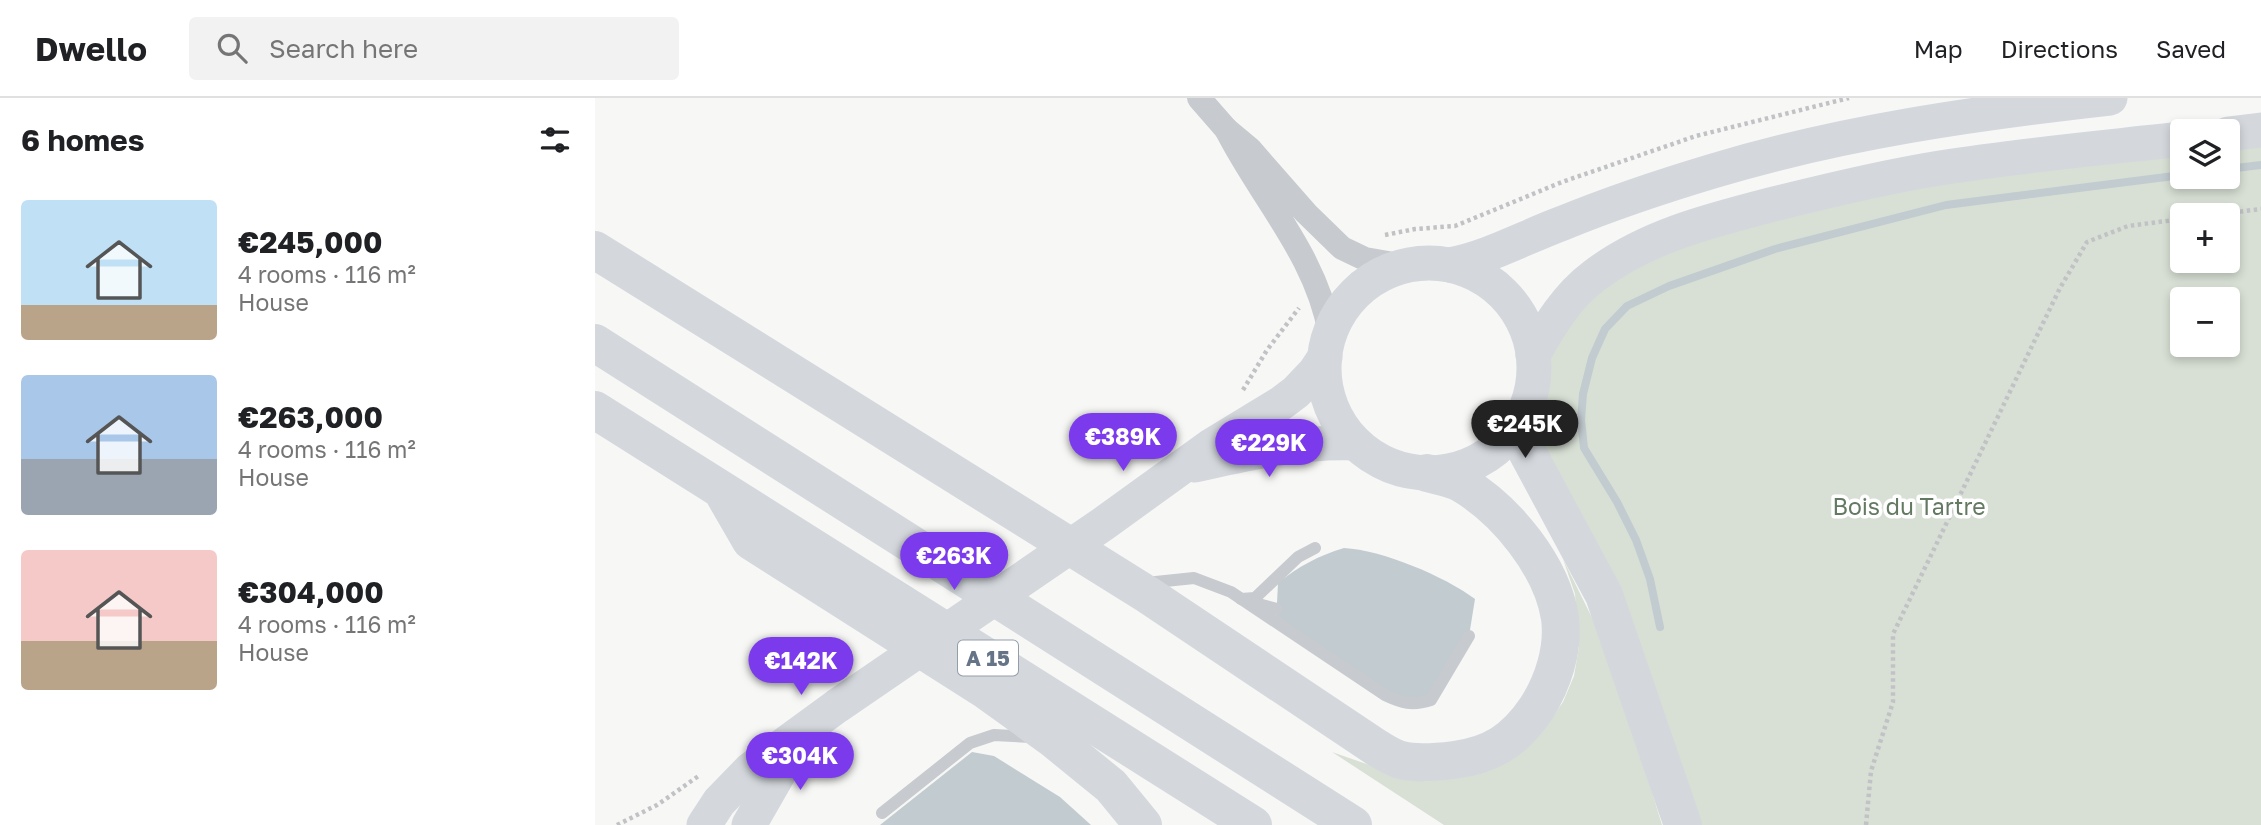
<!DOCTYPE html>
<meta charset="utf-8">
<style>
:root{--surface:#fff;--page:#f2f2f2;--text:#202124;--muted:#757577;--line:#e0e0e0;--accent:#7c3aed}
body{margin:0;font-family:"Golos Text",sans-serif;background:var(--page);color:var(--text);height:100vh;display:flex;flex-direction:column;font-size:26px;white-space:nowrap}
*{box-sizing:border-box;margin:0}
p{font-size:23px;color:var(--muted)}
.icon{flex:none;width:38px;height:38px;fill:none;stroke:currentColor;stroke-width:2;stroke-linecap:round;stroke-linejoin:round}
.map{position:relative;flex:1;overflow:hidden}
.details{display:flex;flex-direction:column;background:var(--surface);width:595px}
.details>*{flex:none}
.buttons{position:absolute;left:1575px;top:21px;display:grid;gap:14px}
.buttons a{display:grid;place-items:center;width:70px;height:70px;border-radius:7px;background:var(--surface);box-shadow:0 4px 10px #0003;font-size:35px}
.price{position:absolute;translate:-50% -60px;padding:0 16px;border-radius:24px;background:var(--accent);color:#fff;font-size:23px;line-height:46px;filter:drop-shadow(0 2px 4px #0008)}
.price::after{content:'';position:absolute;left:50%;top:42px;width:21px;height:16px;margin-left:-10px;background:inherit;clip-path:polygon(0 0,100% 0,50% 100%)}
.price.selected{background:#222;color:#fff}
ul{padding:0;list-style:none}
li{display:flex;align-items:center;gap:21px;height:175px;padding:0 21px}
li span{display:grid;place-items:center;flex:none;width:196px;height:140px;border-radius:7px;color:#555}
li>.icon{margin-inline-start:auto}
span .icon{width:84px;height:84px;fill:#fffc;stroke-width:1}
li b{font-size:30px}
h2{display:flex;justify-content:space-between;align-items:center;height:84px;padding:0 21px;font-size:30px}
header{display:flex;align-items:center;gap:42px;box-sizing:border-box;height:98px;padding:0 35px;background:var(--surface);border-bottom:2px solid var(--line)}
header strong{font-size:33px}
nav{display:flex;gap:38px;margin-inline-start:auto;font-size:24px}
.search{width:490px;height:63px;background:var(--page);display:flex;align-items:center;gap:18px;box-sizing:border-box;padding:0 24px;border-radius:7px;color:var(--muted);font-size:26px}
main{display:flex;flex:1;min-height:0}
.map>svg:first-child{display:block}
.green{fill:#d8e0d5;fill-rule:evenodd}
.water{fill:#c2cbd0}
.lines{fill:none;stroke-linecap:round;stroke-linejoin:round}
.stream{stroke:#c2cbd0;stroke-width:8}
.path{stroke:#c1c2c5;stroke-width:4.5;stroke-dasharray:3.5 3.5;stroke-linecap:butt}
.lane{stroke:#c7cace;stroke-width:12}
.street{stroke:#c7cace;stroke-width:24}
.secondary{stroke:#d4d8dd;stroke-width:35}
.highway{stroke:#d4d8dd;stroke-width:38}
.labels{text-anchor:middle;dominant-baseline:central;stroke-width:7;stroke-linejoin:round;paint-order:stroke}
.shield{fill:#fff;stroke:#939eab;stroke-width:2}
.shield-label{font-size:21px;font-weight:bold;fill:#657487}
.park-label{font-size:23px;fill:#637961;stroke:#fff}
</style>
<header>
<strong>Dwello</strong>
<div class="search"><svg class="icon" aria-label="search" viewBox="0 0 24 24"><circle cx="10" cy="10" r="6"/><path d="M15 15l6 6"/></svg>Search here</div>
<nav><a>Map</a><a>Directions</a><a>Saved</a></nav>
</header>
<main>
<section class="details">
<h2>6 homes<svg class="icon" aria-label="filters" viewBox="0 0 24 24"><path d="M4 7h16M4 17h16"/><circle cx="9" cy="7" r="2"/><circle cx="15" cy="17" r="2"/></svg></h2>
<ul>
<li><span style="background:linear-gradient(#bfe0f5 75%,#b9a48a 0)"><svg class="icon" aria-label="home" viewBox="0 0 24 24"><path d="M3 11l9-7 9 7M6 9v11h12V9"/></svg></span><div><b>€245,000</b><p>4 rooms · 116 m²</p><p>House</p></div></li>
<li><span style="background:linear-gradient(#a9c7e8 60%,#9aa5b1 0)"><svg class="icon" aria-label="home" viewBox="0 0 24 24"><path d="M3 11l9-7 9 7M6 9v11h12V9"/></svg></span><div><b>€263,000</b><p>4 rooms · 116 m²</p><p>House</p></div></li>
<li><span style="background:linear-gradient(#f6c9c9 65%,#b9a48a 0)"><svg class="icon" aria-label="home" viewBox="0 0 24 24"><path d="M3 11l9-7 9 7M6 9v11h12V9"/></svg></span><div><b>€304,000</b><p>4 rooms · 116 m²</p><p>House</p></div></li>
</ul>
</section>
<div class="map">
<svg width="1666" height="727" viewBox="0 0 1666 727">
<rect width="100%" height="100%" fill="#f7f8f5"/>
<g class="green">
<path d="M 1666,33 L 1666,727 L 1088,727 L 928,323 L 935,306 L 940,269 L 991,184 L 1128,118 L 1587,41 L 1587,79 L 1633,79 L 1633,36 ZM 1587,117 L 1633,117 L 1633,163 L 1587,163 ZM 1587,201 L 1633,201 L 1633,247 L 1587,247 Z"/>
<polygon points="968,461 1008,542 1034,619 1067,727 849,727 737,654 806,678 945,636 968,604 979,578 984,549 980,496"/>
</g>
<g class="water">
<path d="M 749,450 C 787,452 849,478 880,501 L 874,538 L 836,602 L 807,605 L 681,525 L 683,485 C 704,468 723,458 749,450 Z"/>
<polygon points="377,654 399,658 465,699 496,727 285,727"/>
</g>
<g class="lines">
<g class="stream">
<polyline points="1633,71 1666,67"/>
<polyline points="1065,529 1055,481 1041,442 1022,404 989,350 986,322 988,296 997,260 1010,231 1032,208 1074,188 1180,151 1351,107 1587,77"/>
</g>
<g class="path">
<polyline points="1617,117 1666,111"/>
<polyline points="790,137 820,131 860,128 967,84 1101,38 1254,0"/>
<polyline points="648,292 672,252 704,210"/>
<polyline points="22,727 62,707 105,677"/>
<polyline points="1271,727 1276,673 1298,604 1298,536 1465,190 1492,144 1533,128 1587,121"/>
</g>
<g class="lane">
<path d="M 551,485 L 599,480 L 636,494 L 790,597 C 807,605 817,608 836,602 L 874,538"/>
<polyline points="646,501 660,500 703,459 720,450"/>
<polyline points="656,504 682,511"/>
<polyline points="287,715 375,645 399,637 436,639"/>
</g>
<g class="street">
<polyline points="604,0 631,31"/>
<path d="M 735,236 C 722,158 665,99 631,31 L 655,51 L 711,115 L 747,150 L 770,161 L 810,168"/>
</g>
<g class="secondary">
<polyline points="1633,36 1666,32"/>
<circle cx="834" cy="270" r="105"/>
<path d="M 854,167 C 893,160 930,139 968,125 C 1017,105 1068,88 1118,73 C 1247,34 1381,15 1515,0"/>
<path d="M 938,257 C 954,228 972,198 999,178 C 1050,139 1113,123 1175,107 C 1231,93 1288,79 1345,70 C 1426,57 1506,50 1587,41"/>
<path d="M 600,367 C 652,355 707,343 760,345"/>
<polyline points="109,727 124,704 156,671 242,608 508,426 616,348 685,306 701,294 720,274 730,259"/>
<polyline points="154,727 201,645"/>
</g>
<g class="highway">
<path d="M 0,152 L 553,497 L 782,650 C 789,654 798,660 806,662 C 821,666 843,664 859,662 C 897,657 920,642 941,611 C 958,585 969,551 965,520 C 957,468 911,412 867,386 C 857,380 843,378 832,375"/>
<polyline points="0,245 758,727"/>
<polyline points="0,312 658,727"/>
<polyline points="926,321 930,350 1009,497 1088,727"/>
<polyline points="130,398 156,443 392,593 457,640 516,688 548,727"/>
</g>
</g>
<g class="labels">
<rect class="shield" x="363" y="542.5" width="60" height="35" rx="5"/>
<g class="shield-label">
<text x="393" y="560">A 15</text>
</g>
<g class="park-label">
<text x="1314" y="408">Bois du Tartre</text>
</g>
</g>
</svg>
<div class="buttons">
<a><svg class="icon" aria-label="layers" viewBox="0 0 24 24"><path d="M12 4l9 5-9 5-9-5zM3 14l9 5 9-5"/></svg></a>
<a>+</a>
<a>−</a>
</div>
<b class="price selected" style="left:930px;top:362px">€245K</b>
<b class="price" style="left:528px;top:375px">€389K</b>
<b class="price" style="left:674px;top:381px">€229K</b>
<b class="price" style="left:359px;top:494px">€263K</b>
<b class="price" style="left:206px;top:599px">€142K</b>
<b class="price" style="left:205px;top:694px">€304K</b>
</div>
</main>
